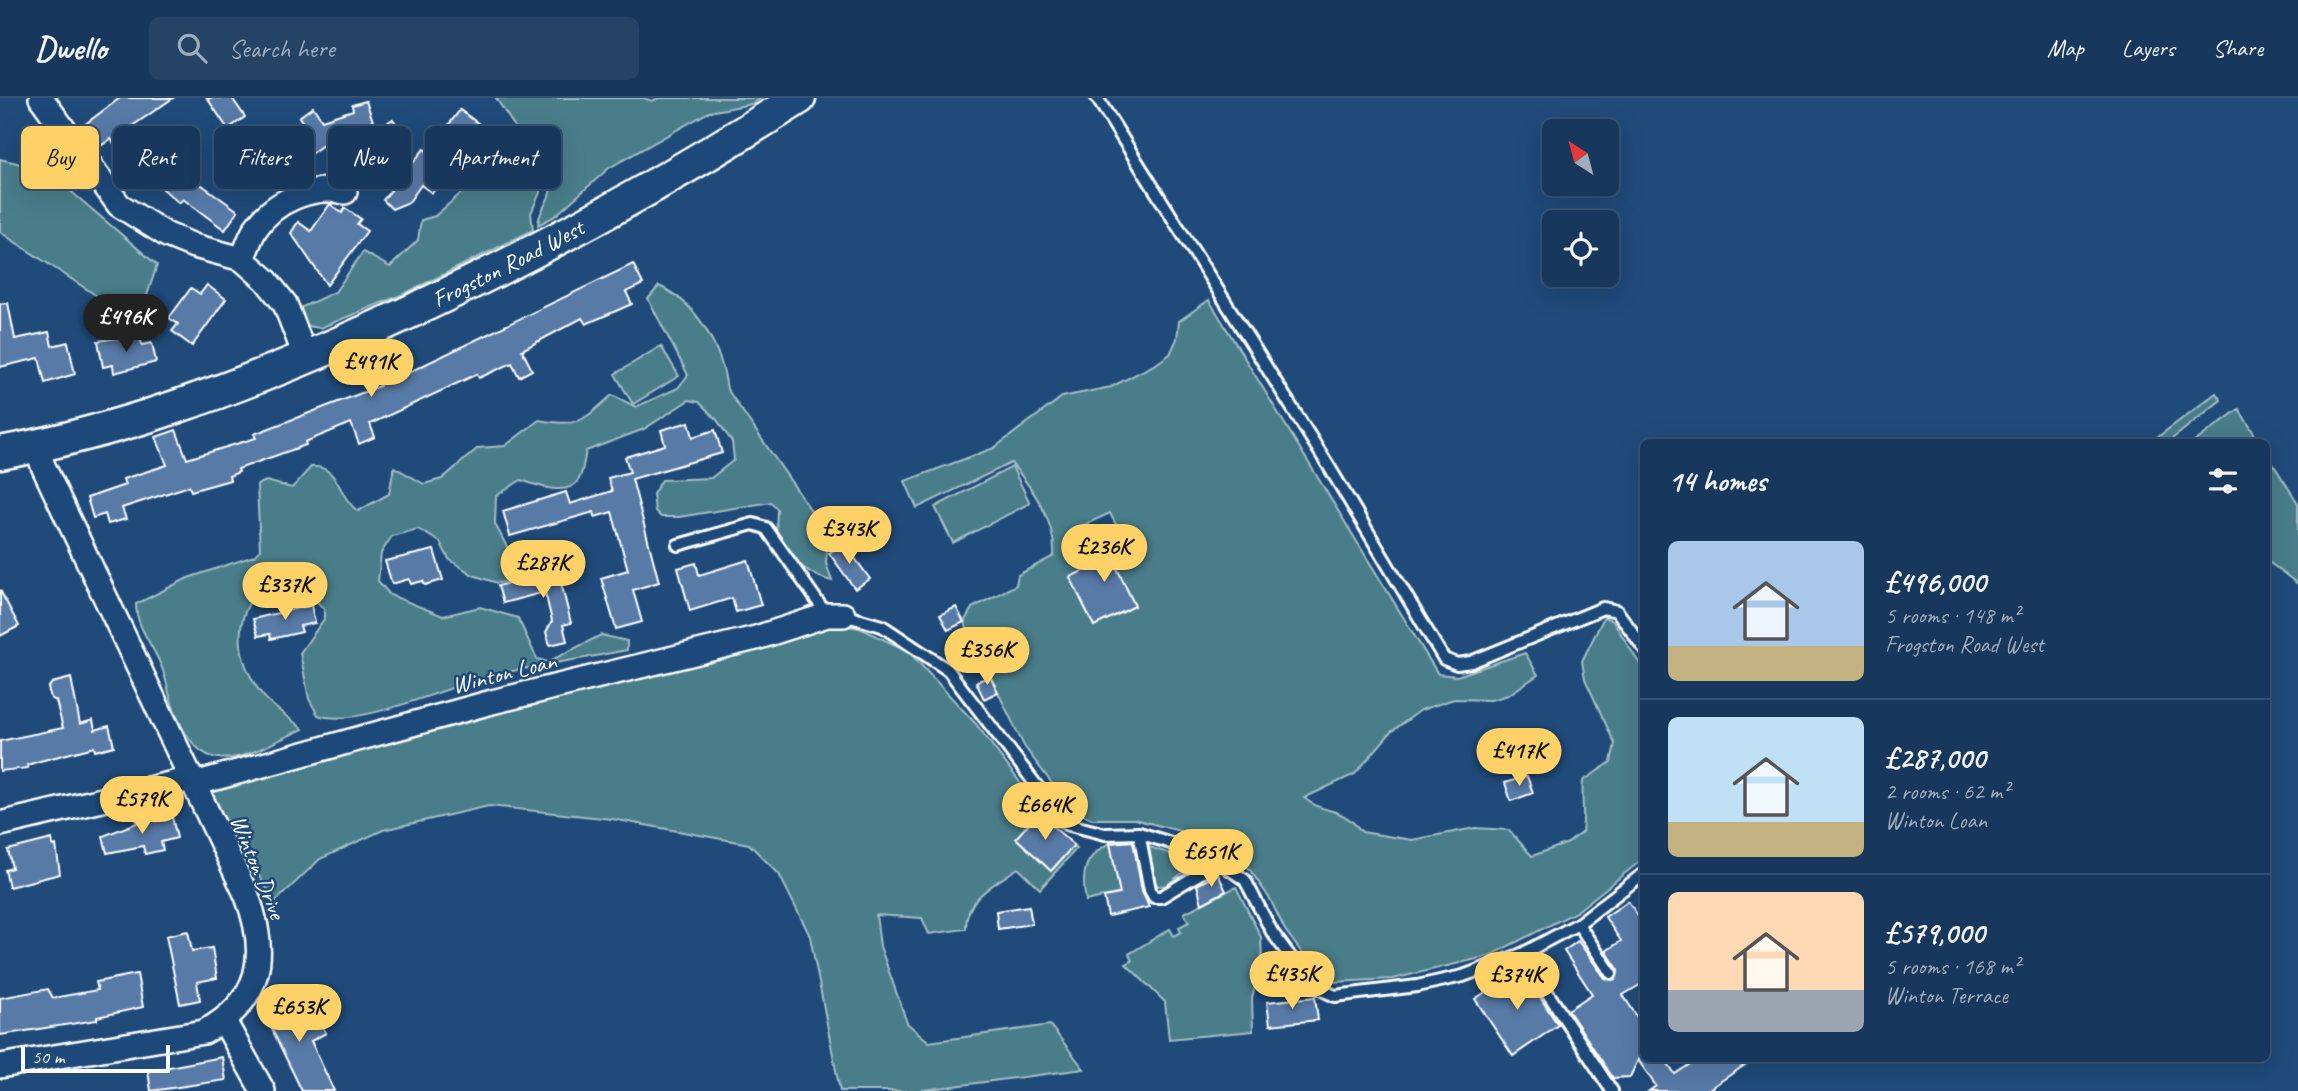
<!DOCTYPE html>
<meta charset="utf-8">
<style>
:root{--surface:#17385c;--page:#244365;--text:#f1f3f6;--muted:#9eacbb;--line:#365272;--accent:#ffd166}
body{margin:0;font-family:Caveat,sans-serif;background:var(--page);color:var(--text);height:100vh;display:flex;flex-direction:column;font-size:26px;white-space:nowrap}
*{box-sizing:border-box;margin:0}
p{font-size:23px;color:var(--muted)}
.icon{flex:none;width:38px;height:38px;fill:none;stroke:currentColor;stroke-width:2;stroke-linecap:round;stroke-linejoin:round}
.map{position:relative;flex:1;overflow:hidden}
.details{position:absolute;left:1640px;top:341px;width:630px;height:623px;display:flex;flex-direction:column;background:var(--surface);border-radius:10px;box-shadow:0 7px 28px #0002,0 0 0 2px var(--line)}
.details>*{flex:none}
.top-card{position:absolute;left:21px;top:28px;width:665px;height:63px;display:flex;gap:14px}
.needle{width:46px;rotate:324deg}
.buttons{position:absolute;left:1542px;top:21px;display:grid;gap:14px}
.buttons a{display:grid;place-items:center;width:77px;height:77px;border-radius:10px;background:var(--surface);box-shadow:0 7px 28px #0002,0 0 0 2px var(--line);font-size:35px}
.scale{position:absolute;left:21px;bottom:18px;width:149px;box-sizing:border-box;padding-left:7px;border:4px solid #fff;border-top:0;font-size:19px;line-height:24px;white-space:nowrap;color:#fff;-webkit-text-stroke:5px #1f4a7a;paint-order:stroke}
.price{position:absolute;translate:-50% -60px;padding:0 16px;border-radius:24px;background:var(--accent);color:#111;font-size:23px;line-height:46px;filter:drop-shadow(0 2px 4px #0008)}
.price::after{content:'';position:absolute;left:50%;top:42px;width:21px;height:16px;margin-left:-10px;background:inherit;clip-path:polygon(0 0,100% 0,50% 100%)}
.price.current{background:#222;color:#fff}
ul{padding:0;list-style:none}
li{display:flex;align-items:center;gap:21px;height:175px;padding:0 28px}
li+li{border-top:2px solid var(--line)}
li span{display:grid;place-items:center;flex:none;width:196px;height:140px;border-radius:10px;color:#555}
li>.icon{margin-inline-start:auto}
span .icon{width:84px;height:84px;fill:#fffc;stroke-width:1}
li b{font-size:30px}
h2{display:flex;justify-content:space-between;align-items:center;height:84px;padding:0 28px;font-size:30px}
.tag{padding:0 24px;border-radius:10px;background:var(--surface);box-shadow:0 7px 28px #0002,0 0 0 2px var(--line);font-size:24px;line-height:63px}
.tag.current{background:var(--accent);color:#111}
header{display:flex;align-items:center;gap:42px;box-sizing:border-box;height:98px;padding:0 35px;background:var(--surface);border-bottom:2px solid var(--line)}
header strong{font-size:33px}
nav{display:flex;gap:38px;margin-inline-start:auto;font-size:24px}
.search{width:490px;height:63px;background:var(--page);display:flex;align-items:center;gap:18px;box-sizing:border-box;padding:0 24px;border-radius:10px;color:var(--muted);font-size:26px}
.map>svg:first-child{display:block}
.green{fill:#497d8a;stroke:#a4bec4;stroke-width:2;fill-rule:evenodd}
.building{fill:#587aa7;stroke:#fff;stroke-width:2}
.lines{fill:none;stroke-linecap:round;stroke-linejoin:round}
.lane-casing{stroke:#fff;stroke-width:16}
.street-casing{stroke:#fff;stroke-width:28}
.secondary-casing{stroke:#fff;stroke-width:37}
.lane{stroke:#1f4a7a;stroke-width:10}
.street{stroke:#1f4a7a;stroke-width:23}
.secondary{stroke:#1f4a7a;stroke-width:32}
.labels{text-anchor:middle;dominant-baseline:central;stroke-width:5;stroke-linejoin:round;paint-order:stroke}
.street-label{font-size:24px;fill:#fff;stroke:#1f4a7a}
</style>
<header>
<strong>Dwello</strong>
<div class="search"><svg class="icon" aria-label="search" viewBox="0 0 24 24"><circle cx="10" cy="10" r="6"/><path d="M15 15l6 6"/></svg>Search here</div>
<nav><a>Map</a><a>Layers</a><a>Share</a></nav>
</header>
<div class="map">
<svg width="2298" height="993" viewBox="0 0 2298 993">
<rect width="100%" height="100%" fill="#1f4a7a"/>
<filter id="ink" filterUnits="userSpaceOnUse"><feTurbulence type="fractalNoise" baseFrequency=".0143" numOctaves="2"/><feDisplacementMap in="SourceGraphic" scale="14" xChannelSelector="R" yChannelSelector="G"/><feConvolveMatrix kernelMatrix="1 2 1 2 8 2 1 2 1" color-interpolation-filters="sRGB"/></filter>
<g filter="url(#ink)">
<g class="green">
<path d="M 496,0 L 644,0 L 652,3 L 659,0 L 761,0 L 752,6 L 709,14 L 609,70 L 555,118 L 538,127 C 538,111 554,101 550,84 Z"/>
<polygon points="514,40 530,64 519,70 522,77 533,71 542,90 531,115 533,132 406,195 320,230 308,228 300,210 335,194 363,154 390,169 418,142 421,122 435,118 508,54"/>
<polygon points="0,61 46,72 157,167 138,225 0,134"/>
<path d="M 659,188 C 698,205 722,251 727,291 L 828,437 L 826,465 L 832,483 C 812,479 785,459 778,439 C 775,431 777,419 777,411 L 771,404 L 679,419 L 661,419 L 655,413 L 653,396 L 662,382 L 711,380 L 734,362 L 732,344 L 717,322 L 699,304 L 689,302 L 644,331 L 586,353 C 584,362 583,374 579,381 C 569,400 535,387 521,382 L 496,398 L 495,426 L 507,449 L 515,452 L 541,444 L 549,449 L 548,466 L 526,482 L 497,485 L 473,477 L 449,461 L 440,444 L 418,431 L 392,438 L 381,455 L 378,483 L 390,497 L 443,518 L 480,509 L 518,520 L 537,561 L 548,564 L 601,537 L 627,543 L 627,552 C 583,561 538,567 494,577 C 450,587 358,631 318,617 L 309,601 L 300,555 L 324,521 L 324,511 L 312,499 L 260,491 C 231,521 237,563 261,595 C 271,609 290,620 303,631 C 246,656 205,691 174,611 C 169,598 167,583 162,570 C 154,548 136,530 136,506 L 188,480 L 254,458 L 260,452 L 257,387 L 266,383 L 292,390 L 311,369 C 339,366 339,401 358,413 L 389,396 L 394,369 L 424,386 L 442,381 L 478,350 L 505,348 L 539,322 C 578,329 582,324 612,297 L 636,309 L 678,290 L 688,277 L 648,201 Z"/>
<path d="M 1209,202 L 1438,576 L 1457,578 L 1525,555 L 1538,577 L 1508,597 L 1491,602 L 1454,601 L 1421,612 L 1391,634 L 1355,676 L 1304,700 C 1328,719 1338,705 1362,734 L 1412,742 L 1475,730 L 1509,732 L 1532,758 L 1568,745 L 1582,734 C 1585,717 1581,701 1583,683 L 1611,664 L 1615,646 L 1585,581 L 1582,563 L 1604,519 L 1613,523 L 1643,571 L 1643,761 L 1576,814 L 1489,858 L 1393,881 L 1334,884 L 1311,867 L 1285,832 L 1270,801 L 1248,769 L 1222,750 L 1191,736 L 1134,721 L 1092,721 L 1071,711 L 1024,648 L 964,524 L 972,510 L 1016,487 L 1018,477 L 1054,458 C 1056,423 1033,391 1011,365 L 917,410 L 905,383 L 994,350 L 1062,299 L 1111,289 L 1156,266 L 1170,256 L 1177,241 L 1179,223 ZM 1110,415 L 1130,454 L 1113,462 L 1135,508 L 1094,528 L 1070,480 L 1090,469 L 1073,432 Z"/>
<polygon points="661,248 679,278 633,306 615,276"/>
<polygon points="2216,295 2221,302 2167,345 2150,345"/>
<polygon points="2239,311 2260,345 2193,345"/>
<polygon points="2266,355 2298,405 2298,486 2266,462"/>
<polygon points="1012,369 1030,405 953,445 935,409"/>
<path d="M 829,526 L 860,530 L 908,553 L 976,626 L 1037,707 L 1033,711 L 1038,715 L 1016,741 L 1028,751 L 1047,749 L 1038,761 L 1051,773 L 1074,747 L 1077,750 L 1040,791 L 1018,770 C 995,786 965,799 966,831 L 929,836 L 922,820 L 876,817 L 880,848 L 907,925 L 929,944 L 1050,927 L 1084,971 L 916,993 L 840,993 L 810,838 L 779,776 L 749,746 L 612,721 L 489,708 L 383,732 L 320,761 L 275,804 L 210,699 L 218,687 Z"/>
<path d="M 1110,745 L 1120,795 L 1086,803 C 1081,776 1083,759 1110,745 Z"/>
<polygon points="1146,748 1184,760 1191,768 1167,787 1158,788 1153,781"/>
<polygon points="1236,789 1261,839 1262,863 1252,900 1253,933 1169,941 1165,904 1126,866 1132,863 1129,856 1170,831 1174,838 1181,834 1179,829 1189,824 1184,815"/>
</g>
<g class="building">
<polygon points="120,0 173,0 125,33 148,67 161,52 195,82 238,113 225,132 183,101 179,105 145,75 142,80 128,71 130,69 111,41 99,49 84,27"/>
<polygon points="207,0 232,0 245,19 228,31"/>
<polygon points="366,3 374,26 333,40 296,66 292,60 256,85 242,65 248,61 246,58 271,40 277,48 306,29 299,19 313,9 322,22 353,12 352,7"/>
<polygon points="460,12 479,26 461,50 464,52 432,95 421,87 409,104 392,111 383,102 424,51 428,54"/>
<polygon points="393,21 403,37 384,50 373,34"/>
<polygon points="330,106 342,115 345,110 361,121 357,126 367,133 327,187 291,135 298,124 311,133"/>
<polygon points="633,166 643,186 626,194 632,206 586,226 582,220 522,252 532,272 519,279 512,265 479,280 477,276 370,326 375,339 359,346 351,325 305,344 306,347 238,371 239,374 229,378 230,382 191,393 189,388 122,410 126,421 108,426 105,416 93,420 87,400 125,387 123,381 167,367 156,339 176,332 187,361 256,340 254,336 380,288 378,285 395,277 397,280"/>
<polygon points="207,187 226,201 192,248 172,233 178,226 169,220 191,190 200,196"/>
<polygon points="8,205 15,241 49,234 52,248 68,244 75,276 45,285 39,260 0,269 0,206"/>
<polygon points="123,239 123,242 140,239 142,247 152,245 156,264 114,275 113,267 103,269 98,243"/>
<polygon points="689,324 693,339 715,332 722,355 632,381 659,484 633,492 642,524 616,531 601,480 628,472 612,414 595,419 594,414 510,438 503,413 566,394 570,406 612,393 608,380 630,374 625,359 665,347 661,332"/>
<polygon points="1122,437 1130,454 1113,462 1135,508 1094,528 1070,479 1098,466 1091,452"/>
<polygon points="844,445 870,481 855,491 829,455"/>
<polygon points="434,452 443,482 425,487 423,483 411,486 409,481 392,486 385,463"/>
<polygon points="748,462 761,507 736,514 732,500 690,513 678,470 696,465 699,477"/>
<polygon points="558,472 571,525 563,527 567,543 550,547 546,534 552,523 545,494 503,505 498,488"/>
<polygon points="0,492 19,528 0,538"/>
<polygon points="311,507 315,525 300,528 302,534 271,541 270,536 258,538 253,521"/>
<polygon points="956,509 964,524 948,532 940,517"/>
<polygon points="990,578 998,594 984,601 976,584"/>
<polygon points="71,580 80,626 93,622 95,632 109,628 114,648 95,653 94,649 40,663 27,667 28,670 0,673 0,643 63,630 56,603 51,600 48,590 52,585"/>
<polygon points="1527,678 1533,695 1511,703 1505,685"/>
<polygon points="1038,715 1074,747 1051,773 1016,740"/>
<polygon points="155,718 156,723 172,719 177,740 161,744 163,752 145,756 143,748 107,755 103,738 137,725 136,722"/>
<polygon points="52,741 53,748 56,747 60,776 9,789 5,772 12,770 8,752"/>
<polygon points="1133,743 1142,793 1149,809 1108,818 1104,799 1120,796 1110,745"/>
<polygon points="1218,776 1226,793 1202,806 1197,787"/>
<polygon points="1628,803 1643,825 1643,885 1623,897 1643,928 1643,953 1639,961 1665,961 1675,976 1698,961 1754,961 1706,993 1649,993 1656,988 1638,962 1630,979 1613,980 1568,912 1592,896 1564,853 1578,843 1605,880 1616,881 1618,871 1606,853 1621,843 1605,819"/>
<polygon points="1029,808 1032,826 998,831 996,813"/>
<polygon points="188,833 192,853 212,850 217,880 197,884 200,902 180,906 166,838"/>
<polygon points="1521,870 1558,927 1513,958 1475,901"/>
<polygon points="137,876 143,909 97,919 97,922 0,937 0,900 48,891 53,900 98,892 96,884"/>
<polygon points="287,899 299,921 315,913 326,935 311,943 334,993 302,993 262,911"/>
<polygon points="1315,899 1318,922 1270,927 1267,904"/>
<polygon points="222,959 226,982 151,993 148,973"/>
</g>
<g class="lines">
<defs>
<g id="lane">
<polyline points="1097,0 1328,367 1444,561 1457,566 1471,564 1603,510 1617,513 1643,549"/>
<polyline points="678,447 753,426 766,430 827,517"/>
<polyline points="843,517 882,528 948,572 1066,726 1105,736 1139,735 1177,747 1219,764 1245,782 1272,834 1311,887 1335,898 1417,888 1463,878 1522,856 1578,826 1643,776"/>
<polyline points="1139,735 1150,792 1154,799 1161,799 1219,764"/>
<polyline points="1578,826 1611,875"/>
<polyline points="1522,856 1612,993"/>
</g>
<g id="street">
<polyline points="41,0 119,107 167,137 194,148 242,161 266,182 285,206 306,260"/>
<path d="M 242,161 C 247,151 250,139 256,130 C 274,103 313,86 345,94"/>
<polyline points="194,686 492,604 756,540 827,517 843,517"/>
<polyline points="0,726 191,681"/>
<polyline points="224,923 263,993"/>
<path d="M 0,968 L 204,934 C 262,903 269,857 247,798 L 43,368 L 37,348"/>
</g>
<g id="secondary">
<path id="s1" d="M 0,355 C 121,333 234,291 347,242 C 504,174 654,92 799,0"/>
</g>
</defs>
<use href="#lane" class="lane-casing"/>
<use href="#street" class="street-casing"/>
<use href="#secondary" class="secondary-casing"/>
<use href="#lane" class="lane"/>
<use href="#street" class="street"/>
<use href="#secondary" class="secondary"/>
</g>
</g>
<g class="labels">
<g class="street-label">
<text stroke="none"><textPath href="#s1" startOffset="544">Frogston Road West</textPath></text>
<text transform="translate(504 575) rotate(-14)">Winton Loan</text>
<text transform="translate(258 769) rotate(68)">Winton Drive</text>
</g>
</g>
</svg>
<div class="buttons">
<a><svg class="needle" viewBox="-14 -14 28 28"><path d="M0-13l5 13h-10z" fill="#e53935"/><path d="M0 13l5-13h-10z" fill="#9eacbb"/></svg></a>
<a><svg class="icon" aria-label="locate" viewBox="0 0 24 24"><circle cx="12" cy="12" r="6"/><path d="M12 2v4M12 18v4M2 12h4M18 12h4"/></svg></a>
</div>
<div class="scale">50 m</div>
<b class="price current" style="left:126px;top:256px">£496K</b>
<b class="price" style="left:371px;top:301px">£491K</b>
<b class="price" style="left:849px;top:468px">£343K</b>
<b class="price" style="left:1104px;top:486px">£236K</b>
<b class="price" style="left:543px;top:502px">£287K</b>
<b class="price" style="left:285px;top:524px">£337K</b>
<b class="price" style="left:987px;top:589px">£356K</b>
<b class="price" style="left:1519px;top:690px">£417K</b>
<b class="price" style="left:142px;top:738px">£579K</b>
<b class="price" style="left:1045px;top:744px">£664K</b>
<b class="price" style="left:1211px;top:791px">£651K</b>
<b class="price" style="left:1292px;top:913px">£435K</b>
<b class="price" style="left:1517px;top:914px">£374K</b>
<b class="price" style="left:299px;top:946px">£653K</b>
<div class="top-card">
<a class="tag current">Buy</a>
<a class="tag">Rent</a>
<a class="tag">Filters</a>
<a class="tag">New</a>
<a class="tag">Apartment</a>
</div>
<section class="details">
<h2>14 homes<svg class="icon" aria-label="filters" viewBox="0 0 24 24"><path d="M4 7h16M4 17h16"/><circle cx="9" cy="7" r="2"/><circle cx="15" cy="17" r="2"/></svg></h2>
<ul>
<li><span style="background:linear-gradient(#a9c7e8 75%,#c2b280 0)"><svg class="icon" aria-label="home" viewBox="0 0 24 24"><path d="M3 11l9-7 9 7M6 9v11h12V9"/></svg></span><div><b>£496,000</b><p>5 rooms · 148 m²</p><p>Frogston Road West</p></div></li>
<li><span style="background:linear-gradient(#bfe0f5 75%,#c2b280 0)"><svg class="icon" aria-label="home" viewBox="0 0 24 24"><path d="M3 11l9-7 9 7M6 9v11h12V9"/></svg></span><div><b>£287,000</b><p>2 rooms · 62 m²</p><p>Winton Loan</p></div></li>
<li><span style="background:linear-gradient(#ffd9b3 70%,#9aa5b1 0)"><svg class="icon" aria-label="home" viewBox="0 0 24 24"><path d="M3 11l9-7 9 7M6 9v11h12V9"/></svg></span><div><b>£579,000</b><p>5 rooms · 168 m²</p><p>Winton Terrace</p></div></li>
</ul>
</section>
</div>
